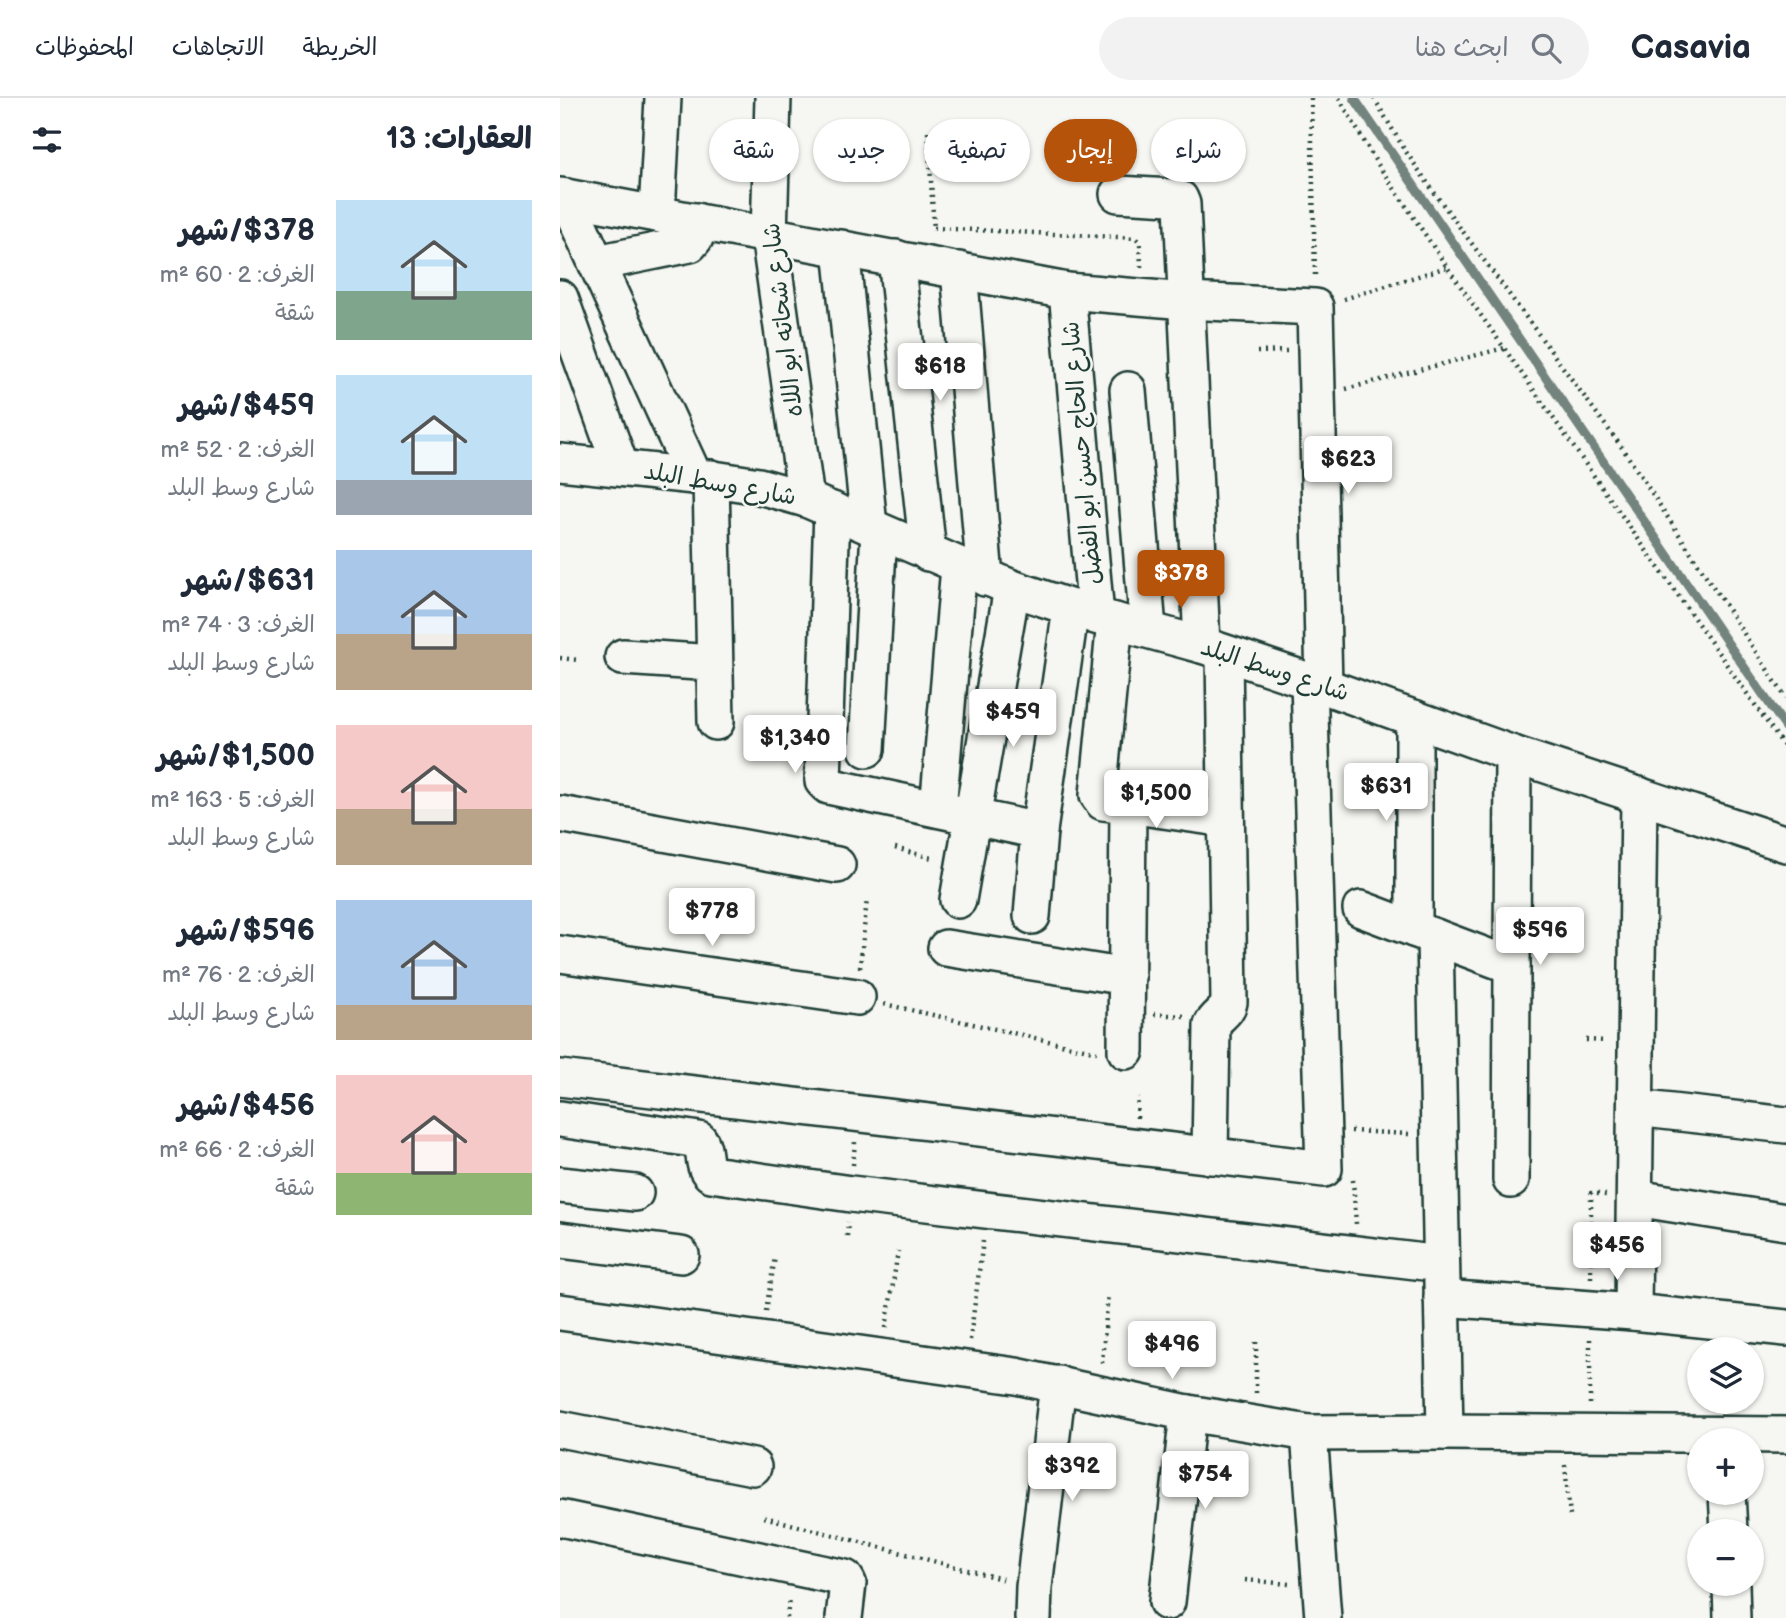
<!DOCTYPE html>
<html lang="ar">
<meta charset="utf-8">
<style>
:root{--surface:#fff;--page:#f2f2f3;--text:#1f2937;--muted:#747a83;--line:#e0e1e3;--accent:#b45309}
body{margin:0;font-family:"Balsamiq Sans","Playpen Sans Arabic",sans-serif;background:var(--page);color:var(--text);direction:rtl;height:100vh;display:flex;flex-direction:column;font-size:26px;white-space:nowrap}
*{box-sizing:border-box;margin:0}
p{font-size:23px;color:var(--muted)}
.icon{flex:none;width:38px;height:38px;fill:none;stroke:currentColor;stroke-width:2;stroke-linecap:round;stroke-linejoin:round}
.map{position:relative;flex:1;overflow:hidden;direction:ltr}
.panel{display:flex;flex-direction:column;background:var(--surface);width:560px}
.panel>*{flex:none}
.banner{position:absolute;left:21px;top:21px;width:665px;height:63px;direction:rtl;display:flex;gap:14px}
.tools{position:absolute;left:1127px;top:1239px;display:grid;gap:14px}
.tools a{display:grid;place-items:center;width:77px;height:77px;border-radius:50%;background:var(--surface);box-shadow:0 2px 5px #0004;font-size:35px}
.price{position:absolute;translate:-50% -60px;padding:0 16px;border-radius:7px;background:#fff;color:#222;font-size:23px;line-height:46px;filter:drop-shadow(0 2px 4px #0008)}
.price::after{content:'';position:absolute;left:50%;top:42px;width:21px;height:16px;margin-left:-10px;background:inherit;clip-path:polygon(0 0,100% 0,50% 100%)}
.price.current{background:var(--accent);color:#fff}
ul{padding:0;list-style:none}
li{display:flex;align-items:center;gap:21px;height:175px;padding:0 28px}
li span{display:grid;place-items:center;flex:none;width:196px;height:140px;border-radius:0px;color:#555}
li>.icon{margin-inline-start:auto}
span .icon{width:84px;height:84px;fill:#fffc;stroke-width:1}
li b{font-size:30px}
h2{display:flex;justify-content:space-between;align-items:center;height:84px;padding:0 28px;font-size:30px}
.chip{padding:0 24px;border-radius:32px;background:var(--surface);box-shadow:0 2px 5px #0004;font-size:24px;line-height:63px}
.chip.current{background:var(--accent);color:#fff}
header{display:flex;align-items:center;gap:42px;box-sizing:border-box;height:98px;padding:0 35px;background:var(--surface);border-bottom:2px solid var(--line)}
header strong{font-size:33px}
nav{display:flex;gap:38px;margin-inline-start:auto;font-size:24px}
.search{width:490px;height:63px;background:var(--page);display:flex;align-items:center;gap:18px;box-sizing:border-box;padding:0 24px;border-radius:38px;color:var(--muted);font-size:26px}
main{display:flex;flex:1;min-height:0}
.map>svg:first-child{display:block}
.lines{fill:none;stroke-linecap:round;stroke-linejoin:round}
.stream{stroke:#72847d;stroke-width:9}
.minor-casing{stroke:#1f3d34;stroke-width:40}
.path{stroke:#1f3d34;stroke-width:4.5;stroke-dasharray:2 5;stroke-linecap:butt}
.minor{stroke:#f6f6f2;stroke-width:35}
.labels{text-anchor:middle;dominant-baseline:central;stroke-width:5;stroke-linejoin:round;paint-order:stroke}
.street-label{font-size:24px;fill:#1f3d34;stroke:#f6f6f2}
</style>
<header>
<strong>Casavia</strong>
<div class="search"><svg class="icon" aria-label="search" viewBox="0 0 24 24"><circle cx="10" cy="10" r="6"/><path d="M15 15l6 6"/></svg>ابحث هنا</div>
<nav><a>الخريطة</a><a>الاتجاهات</a><a>المحفوظات</a></nav>
</header>
<main>
<div class="map">
<svg width="1226" height="1520" viewBox="0 0 1226 1520">
<rect width="100%" height="100%" fill="#f6f6f2"/>
<filter id="ink" filterUnits="userSpaceOnUse"><feTurbulence type="fractalNoise" baseFrequency=".0143" numOctaves="2"/><feDisplacementMap in="SourceGraphic" scale="14" xChannelSelector="R" yChannelSelector="G"/><feConvolveMatrix kernelMatrix="1 2 1 2 8 2 1 2 1" color-interpolation-filters="sRGB"/></filter>
<g filter="url(#ink)">
<g class="lines">
<polyline class="stream" points="794,0 1226,630"/>
<defs>
<g id="minor">
<polyline points="213,0 209,137 246,401"/>
<polyline points="558,96 611,99 620,101 622,106 642,547"/>
<polyline points="0,98 507,193 626,203 755,209 764,588"/>
<polyline points="6,99 134,378"/>
<polyline points="97,116 103,0"/>
<polyline points="281,150 309,428"/>
<polyline points="336,160 368,455"/>
<polyline points="37,165 130,146 135,140 136,123"/>
<polyline points="399,172 425,480"/>
<polyline points="507,193 536,518"/>
<polyline points="0,200 61,370"/>
<polyline points="568,292 588,531"/>
<polyline points="0,364 134,378 199,388 246,401 452,490 536,518 642,547 764,588 953,656 1226,746"/>
<polyline points="151,380 156,624"/>
<polyline points="272,412 263,683 268,688 479,733"/>
<polyline points="555,523 538,697 543,704 568,707 566,953"/>
<polyline points="63,559 154,565"/>
<polyline points="307,651 319,433"/>
<polyline points="568,707 666,721"/>
<polyline points="378,711 399,469"/>
<polyline points="0,716 277,767"/>
<polyline points="398,802 452,490"/>
<polyline points="801,811 952,868"/>
<polyline points="472,818 479,733 511,510"/>
<polyline points="854,831 854,620"/>
<polyline points="875,839 885,1334"/>
<polyline points="386,850 567,879"/>
<polyline points="0,856 297,899"/>
<polyline points="0,980 764,1071 749,583"/>
<polyline points="1076,1010 1226,1027"/>
<path d="M 0,1021 L 139,1042 C 147,1052 141,1067 151,1076 L 291,1096 L 881,1166"/>
<path d="M 650,1058 L 652,927 C 657,917 667,915 669,904 L 664,555"/>
<polyline points="951,1082 953,656"/>
<polyline points="0,1087 75,1095"/>
<polyline points="1075,1100 1226,1124"/>
<polyline points="0,1142 121,1157"/>
<polyline points="882,1200 1073,1214 1226,1230"/>
<polyline points="0,1214 456,1278 628,1315 749,1335 885,1334 1226,1337"/>
<polyline points="1073,1214 1079,697"/>
<polyline points="0,1331 193,1369"/>
<polyline points="749,1335 763,1520"/>
<polyline points="1167,1395 1169,1433"/>
<polyline points="0,1420 285,1480 288,1485 284,1520"/>
<polyline points="1171,1486 1172,1520"/>
<polyline points="607,1504 628,1315"/>
<polyline points="473,1520 474,1489 498,1286"/>
</g>
</defs>
<use href="#minor" class="minor-casing"/>
<g class="path">
<polyline points="751,0 755,178"/>
<polyline points="779,0 815,62 887,169 1226,651"/>
<polyline points="814,0 844,51 876,97 1063,351 1226,600"/>
<polyline points="368,34 374,132"/>
<polyline points="374,130 576,140 580,144 581,169"/>
<polyline points="784,201 887,169"/>
<polyline points="697,254 727,253"/>
<polyline points="786,291 944,250"/>
<polyline points="0,560 18,562"/>
<polyline points="335,750 375,761"/>
<polyline points="300,870 307,801"/>
<polyline points="324,906 537,954"/>
<polyline points="594,916 624,918"/>
<polyline points="1026,942 1046,943"/>
<polyline points="577,1020 578,999"/>
<polyline points="791,1033 849,1036"/>
<polyline points="293,1067 295,1044"/>
<polyline points="793,1082 796,1126"/>
<polyline points="287,1138 288,1124"/>
<polyline points="1031,1180 1031,1095 1046,1097"/>
<polyline points="206,1213 215,1159"/>
<polyline points="326,1230 338,1153"/>
<polyline points="410,1242 423,1143"/>
<polyline points="542,1265 548,1196"/>
<polyline points="696,1295 696,1240"/>
<polyline points="1030,1306 1030,1241"/>
<polyline points="1005,1367 1010,1418"/>
<polyline points="204,1419 446,1482"/>
<polyline points="685,1482 729,1486"/>
<polyline points="227,1520 229,1500"/>
</g>
<use href="#minor" class="minor"/>
</g>
</g>
<g class="labels">
<g class="street-label">
<text transform="translate(223 222) rotate(-97)">شارع شحاته ابو اللاه</text>
<text transform="translate(522 355) rotate(-95)">شارع الحاج حسن ابو الفضل</text>
<text transform="translate(160 386) rotate(10)">شارع وسط البلد</text>
<text transform="translate(715 572) rotate(18)">شارع وسط البلد</text>
</g>
</g>
</svg>
<div class="tools">
<a><svg class="icon" aria-label="layers" viewBox="0 0 24 24"><path d="M12 4l9 5-9 5-9-5zM3 14l9 5 9-5"/></svg></a>
<a>+</a>
<a>−</a>
</div>
<b class="price" style="left:380px;top:305px">$618</b>
<b class="price" style="left:788px;top:398px">$623</b>
<b class="price current" style="left:621px;top:512px">$378</b>
<b class="price" style="left:453px;top:651px">$459</b>
<b class="price" style="left:235px;top:677px">$1,340</b>
<b class="price" style="left:826px;top:725px">$631</b>
<b class="price" style="left:596px;top:732px">$1,500</b>
<b class="price" style="left:152px;top:850px">$778</b>
<b class="price" style="left:980px;top:869px">$596</b>
<b class="price" style="left:1057px;top:1184px">$456</b>
<b class="price" style="left:612px;top:1283px">$496</b>
<b class="price" style="left:512px;top:1405px">$392</b>
<b class="price" style="left:645px;top:1413px">$754</b>
<div class="banner">
<a class="chip">شراء</a>
<a class="chip current">إيجار</a>
<a class="chip">تصفية</a>
<a class="chip">جديد</a>
<a class="chip">شقة</a>
</div>
</div>
<section class="panel">
<h2>العقارات: 13<svg class="icon" aria-label="filters" viewBox="0 0 24 24"><path d="M4 7h16M4 17h16"/><circle cx="9" cy="7" r="2"/><circle cx="15" cy="17" r="2"/></svg></h2>
<ul>
<li><span style="background:linear-gradient(#bfe0f5 65%,#7fa58c 0)"><svg class="icon" aria-label="home" viewBox="0 0 24 24"><path d="M3 11l9-7 9 7M6 9v11h12V9"/></svg></span><div><b>$378/شهر</b><p>الغرف: 2 · 60 m²</p><p>شقة</p></div></li>
<li><span style="background:linear-gradient(#bfe0f5 75%,#9aa5b1 0)"><svg class="icon" aria-label="home" viewBox="0 0 24 24"><path d="M3 11l9-7 9 7M6 9v11h12V9"/></svg></span><div><b>$459/شهر</b><p>الغرف: 2 · 52 m²</p><p>شارع وسط البلد</p></div></li>
<li><span style="background:linear-gradient(#a9c7e8 60%,#b9a48a 0)"><svg class="icon" aria-label="home" viewBox="0 0 24 24"><path d="M3 11l9-7 9 7M6 9v11h12V9"/></svg></span><div><b>$631/شهر</b><p>الغرف: 3 · 74 m²</p><p>شارع وسط البلد</p></div></li>
<li><span style="background:linear-gradient(#f6c9c9 60%,#b9a48a 0)"><svg class="icon" aria-label="home" viewBox="0 0 24 24"><path d="M3 11l9-7 9 7M6 9v11h12V9"/></svg></span><div><b>$1,500/شهر</b><p>الغرف: 5 · 163 m²</p><p>شارع وسط البلد</p></div></li>
<li><span style="background:linear-gradient(#a9c7e8 75%,#b9a48a 0)"><svg class="icon" aria-label="home" viewBox="0 0 24 24"><path d="M3 11l9-7 9 7M6 9v11h12V9"/></svg></span><div><b>$596/شهر</b><p>الغرف: 2 · 76 m²</p><p>شارع وسط البلد</p></div></li>
<li><span style="background:linear-gradient(#f6c9c9 70%,#8fb573 0)"><svg class="icon" aria-label="home" viewBox="0 0 24 24"><path d="M3 11l9-7 9 7M6 9v11h12V9"/></svg></span><div><b>$456/شهر</b><p>الغرف: 2 · 66 m²</p><p>شقة</p></div></li>
</ul>
</section>
</main>
